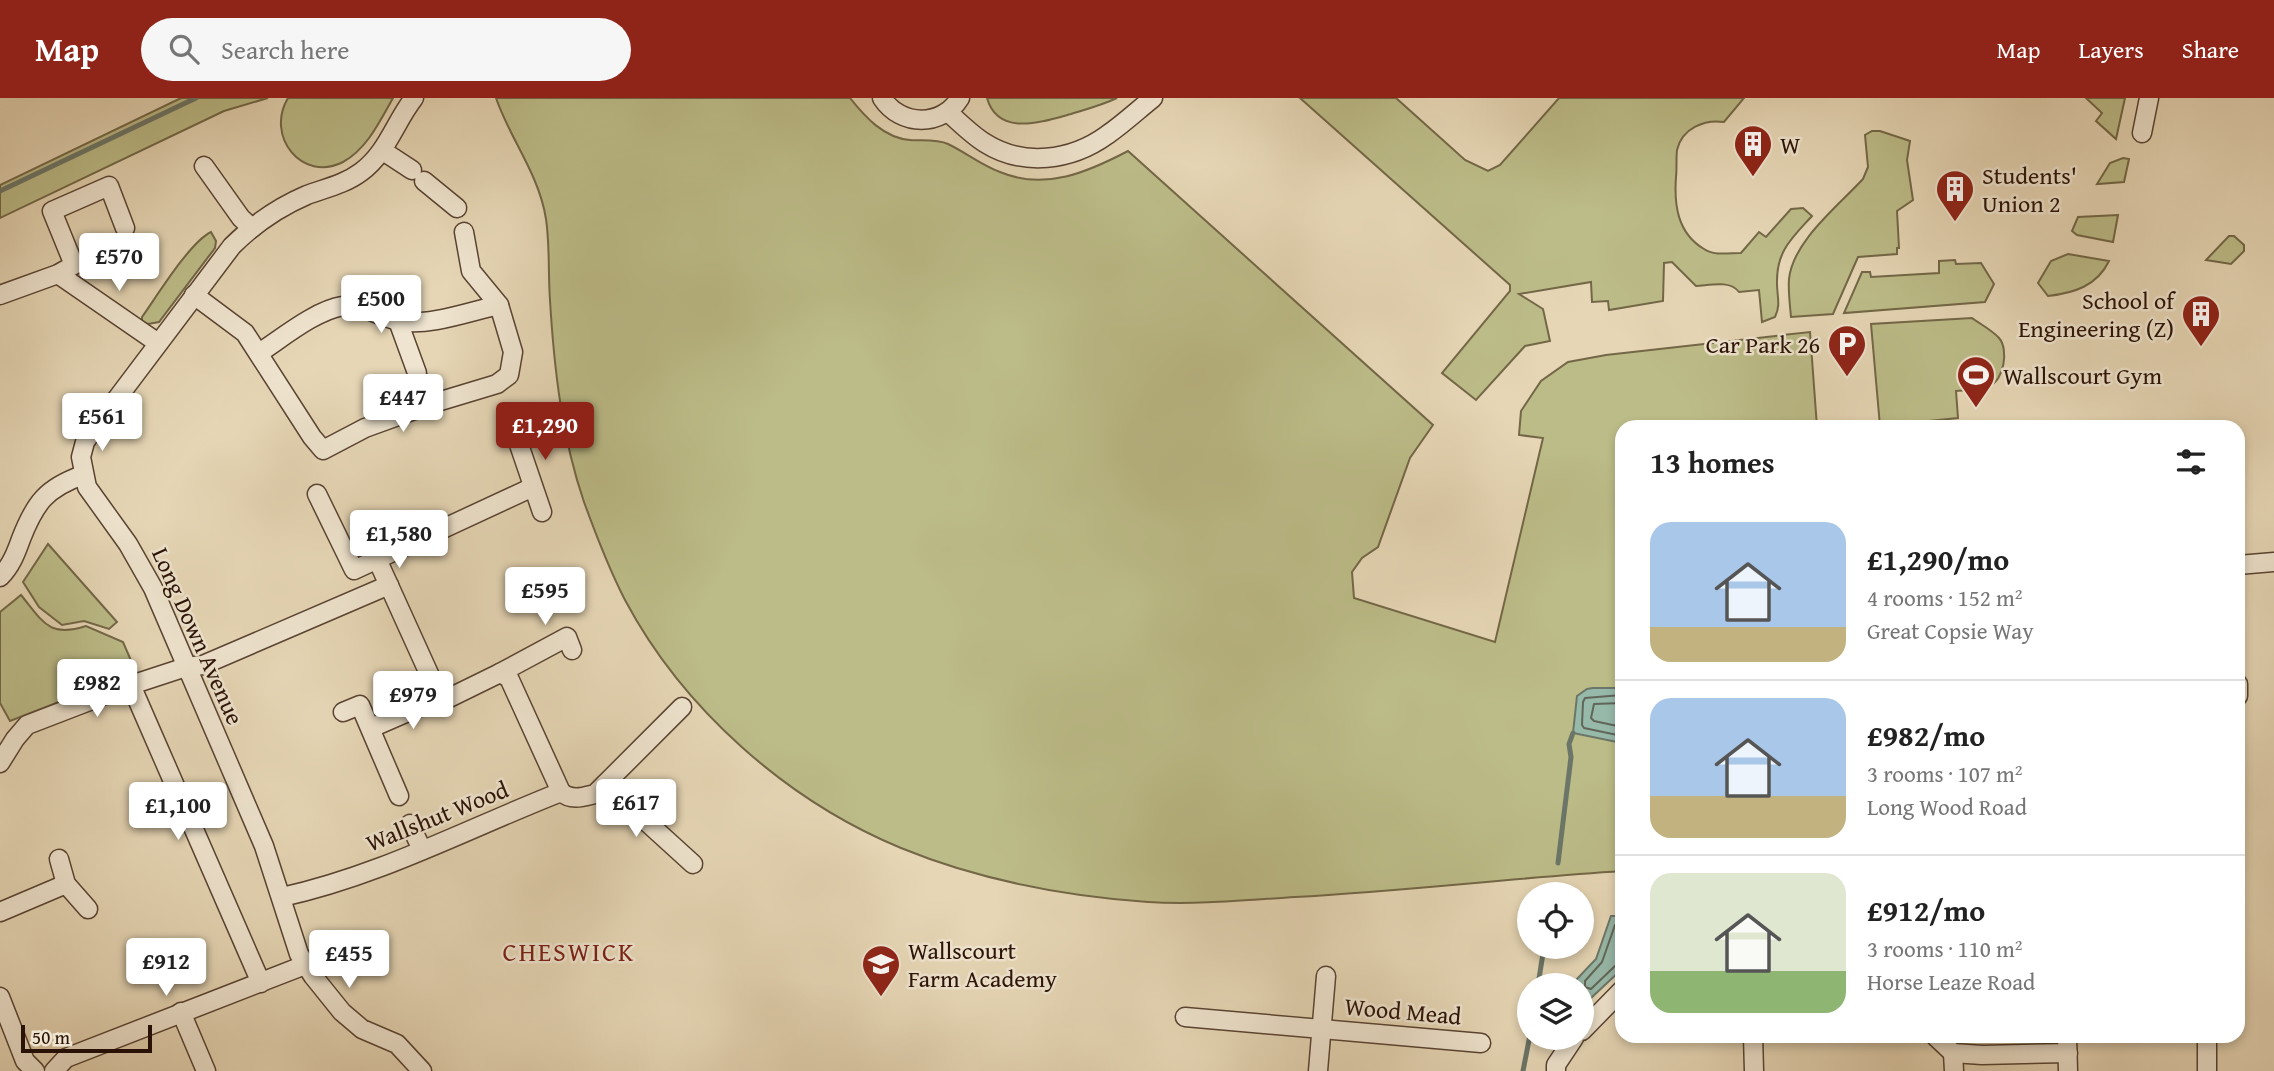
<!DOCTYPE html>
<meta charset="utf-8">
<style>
:root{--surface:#fff;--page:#f6f6f6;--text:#222;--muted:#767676;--line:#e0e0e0;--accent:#8f2418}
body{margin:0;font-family:"Gentium Book Plus",serif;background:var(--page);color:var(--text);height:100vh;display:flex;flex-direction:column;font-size:26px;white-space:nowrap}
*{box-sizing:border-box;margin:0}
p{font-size:23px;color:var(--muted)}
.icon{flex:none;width:38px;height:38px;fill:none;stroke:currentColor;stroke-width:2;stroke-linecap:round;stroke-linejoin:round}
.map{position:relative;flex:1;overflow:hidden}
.panel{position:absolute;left:1615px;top:322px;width:630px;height:623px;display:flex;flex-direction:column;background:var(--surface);border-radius:21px;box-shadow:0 4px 10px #0003}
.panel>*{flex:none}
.fabs{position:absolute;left:1517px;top:784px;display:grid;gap:14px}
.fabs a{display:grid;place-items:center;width:77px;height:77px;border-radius:50%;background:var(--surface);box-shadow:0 4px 10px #0003;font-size:35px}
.scale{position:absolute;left:21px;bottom:18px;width:131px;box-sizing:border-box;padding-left:7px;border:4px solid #2a1206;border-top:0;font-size:19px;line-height:24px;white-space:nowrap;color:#2a1206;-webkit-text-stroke:5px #efe4cf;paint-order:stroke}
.price{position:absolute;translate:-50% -60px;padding:0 16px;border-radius:7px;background:#fff;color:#222;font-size:23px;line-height:46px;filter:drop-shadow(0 2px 4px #0008)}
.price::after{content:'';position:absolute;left:50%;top:42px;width:21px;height:16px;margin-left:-10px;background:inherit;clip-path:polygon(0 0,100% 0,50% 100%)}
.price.selected{background:var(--accent);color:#fff}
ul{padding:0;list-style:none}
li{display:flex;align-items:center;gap:21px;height:175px;padding:0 35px}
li+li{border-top:2px solid var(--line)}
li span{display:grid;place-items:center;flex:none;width:196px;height:140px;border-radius:21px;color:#555}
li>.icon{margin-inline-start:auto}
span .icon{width:84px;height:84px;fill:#fffc;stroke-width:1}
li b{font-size:30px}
h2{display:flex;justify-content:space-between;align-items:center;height:84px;padding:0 35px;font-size:30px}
header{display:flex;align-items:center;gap:42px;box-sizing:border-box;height:98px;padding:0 35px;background:var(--accent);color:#fff}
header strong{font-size:33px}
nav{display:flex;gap:38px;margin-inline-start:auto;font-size:24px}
.search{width:490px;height:63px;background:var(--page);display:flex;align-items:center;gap:18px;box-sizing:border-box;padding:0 24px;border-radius:38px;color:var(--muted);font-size:26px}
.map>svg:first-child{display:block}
.green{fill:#bcbc88;stroke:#736747;stroke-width:2}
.water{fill:#97b9aa;stroke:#6b7668;stroke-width:2}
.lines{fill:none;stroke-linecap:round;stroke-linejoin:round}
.shore{stroke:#606658;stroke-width:2}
.stream{stroke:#6b7668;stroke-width:5}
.minor-casing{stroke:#594332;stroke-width:21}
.minor{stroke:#efe4cf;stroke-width:18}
.labels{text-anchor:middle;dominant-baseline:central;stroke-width:5;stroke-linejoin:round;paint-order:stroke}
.poi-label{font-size:24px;fill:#2a1206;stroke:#efe4cf;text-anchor:start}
.street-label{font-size:24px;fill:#2a1206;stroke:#efe4cf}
.neighbourhood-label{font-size:26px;letter-spacing:2px;fill:#7a1f14;stroke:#efe4cf}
</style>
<header>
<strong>Map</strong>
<div class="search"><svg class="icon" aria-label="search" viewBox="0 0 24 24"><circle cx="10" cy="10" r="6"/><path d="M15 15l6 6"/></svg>Search here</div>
<nav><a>Map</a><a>Layers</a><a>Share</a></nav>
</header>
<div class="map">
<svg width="2274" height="973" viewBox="0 0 2274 973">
<rect width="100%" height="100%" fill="#e6d6b5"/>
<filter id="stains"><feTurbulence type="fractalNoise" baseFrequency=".00286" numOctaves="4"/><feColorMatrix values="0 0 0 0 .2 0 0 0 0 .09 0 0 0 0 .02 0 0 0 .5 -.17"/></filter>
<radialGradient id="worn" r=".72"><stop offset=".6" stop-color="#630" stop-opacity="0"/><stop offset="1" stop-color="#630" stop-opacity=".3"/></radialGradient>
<g class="green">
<polygon points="181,0 268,0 224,13 0,120 0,87"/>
<path d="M 288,0 L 393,0 C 380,23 367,51 343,64 C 302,85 265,38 288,0 Z"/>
<path d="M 496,0 L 850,0 C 865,19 884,40 910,42 C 921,43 937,41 948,46 C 965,54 981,67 1000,74 C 1045,93 1088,74 1128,53 L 1433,327 L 1410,360 L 1378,449 L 1362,460 L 1352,474 L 1354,500 L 1495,544 L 1543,340 L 1519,337 L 1521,313 L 1541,283 L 1568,264 L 1606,257 L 1810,234 L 1817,329 L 1622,329 L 1622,773 C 1513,780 1405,793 1295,799 C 1247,802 1197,807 1148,804 C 1064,798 979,782 901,750 C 787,703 683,611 625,502 C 609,471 596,437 584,404 C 562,340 554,270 550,202 C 548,175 550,148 546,121 C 539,76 510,41 496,0 Z"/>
<path d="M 987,0 L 1117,0 C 1102,7 1087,11 1071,16 C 1042,24 998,39 987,0 Z"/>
<path d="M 1300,0 L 1396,0 L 1465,62 L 1488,73 L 1500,67 L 1559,0 L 1744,0 L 1724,24 C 1705,21 1682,30 1677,52 C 1676,60 1677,70 1676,79 C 1674,106 1677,135 1704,151 C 1714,158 1729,155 1741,155 L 1759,134 L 1766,139 L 1791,111 L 1803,110 L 1812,118 C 1792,140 1776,153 1777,186 C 1777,198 1781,207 1775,219 L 1762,224 L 1759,192 L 1739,194 C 1730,182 1711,187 1696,188 L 1672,164 L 1664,165 L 1663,203 L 1609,212 L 1608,203 L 1592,204 L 1591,184 L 1519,196 L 1543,211 L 1550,243 L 1525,248 L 1476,302 L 1442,275 L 1510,193 L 1510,187 Z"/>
<polygon points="2086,0 2125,0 2116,41 2096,23 2102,15"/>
<path d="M 1872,33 L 1880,33 L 1910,43 L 1907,62 L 1913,102 L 1897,113 L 1899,150 L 1897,150 L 1897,156 L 1858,159 L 1833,216 L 1791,219 C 1790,207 1788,193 1789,181 C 1793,143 1838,108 1863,81 L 1868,69 L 1865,37 Z"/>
<polygon points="2123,60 2129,61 2124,84 2097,86 2110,65"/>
<polygon points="2118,117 2113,144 2077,137 2072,133 2078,119"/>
<path d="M 211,134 L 216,143 L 215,150 L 159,224 L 148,226 L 142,224 L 142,219 C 157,198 190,144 211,134 Z"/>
<polygon points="2229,138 2234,138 2244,147 2244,153 2231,166 2206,162"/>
<path d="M 2068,156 L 2109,163 C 2097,188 2074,195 2048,198 L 2038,185 L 2051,163 Z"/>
<polygon points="1955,162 1956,166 1981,165 1994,186 1985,204 1844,215 1862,174 1870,174 1871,179 1939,175 1939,163"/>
<path d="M 1972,220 C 1980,226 1992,232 1999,240 C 2009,251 2004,283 1989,288 C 1979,292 1966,292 1956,293 L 1958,320 L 1880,328 L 1871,226 Z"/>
<polygon points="48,446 117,524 109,531 84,523 62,527 39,509 23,484"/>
<path d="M 21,497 C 43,524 49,540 86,528 L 123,544 L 136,574 L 10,623 L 0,605 L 0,514 Z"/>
</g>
<g class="water">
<polygon points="1593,590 1622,590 1622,645 1573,635 1577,598 1587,591"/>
<polygon points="1611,818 1622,818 1622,871 1591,900 1582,896 1582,887 1578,887 1576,882 1596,861"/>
</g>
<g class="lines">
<g class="shore">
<polyline points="1622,597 1585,600 1583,604 1582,627 1584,630 1622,638"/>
<polyline points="1622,605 1594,606 1591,620 1594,623 1622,629"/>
<polyline points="1622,825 1615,827 1602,864 1585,883 1585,889 1591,891 1615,868 1622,866"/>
</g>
<g class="stream">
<polyline points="0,93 196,0"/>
<polyline points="163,479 166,478"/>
<polyline points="1558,765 1571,659 1569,646 1573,635"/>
<polyline points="1538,887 1544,849"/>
<polyline points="1523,973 1530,937"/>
</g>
<defs>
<g id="minor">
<path d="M 414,0 C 395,24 387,55 361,74 C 345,86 326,90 307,97 C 279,109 253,127 232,148 L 94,331 L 85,344 L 81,359 L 87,389 L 128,446 L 153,490 L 264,748 L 299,856 L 313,878 L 342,914 L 362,931 L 397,946 L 422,973"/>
<path d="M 882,0 C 901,29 942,29 960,0"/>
<path d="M 948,14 C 960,25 972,37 985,45 C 1023,69 1071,63 1107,37 C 1123,26 1138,12 1153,0"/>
<polyline points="2142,35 2149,0"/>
<polyline points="383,53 412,72"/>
<polyline points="204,68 241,120 252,130"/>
<polyline points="424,83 457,110"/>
<polyline points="58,176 158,245"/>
<polyline points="0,197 58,176 74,167 52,113 109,88 125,130"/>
<polyline points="194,197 245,235 312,339 323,352 365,330 434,305 497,286 509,277 513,254 499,207 471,173 464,134"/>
<polyline points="398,223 417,275"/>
<path d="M 259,255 C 282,240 316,212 343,208 C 364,206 380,220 400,223 C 428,229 471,213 499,207"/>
<polyline points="512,326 542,414"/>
<polyline points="317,396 354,472 533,389"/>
<polyline points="377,461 440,600 449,600 500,575 509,580 561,694"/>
<polyline points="2238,467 2274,464"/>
<path d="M 0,479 C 11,468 16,455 21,441 C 35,405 46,390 83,377"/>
<polyline points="500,575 567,539 572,552"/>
<polyline points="2238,586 2238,598"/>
<polyline points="131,587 261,885"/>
<polyline points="343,614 360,607 399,698"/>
<polyline points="371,630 440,600"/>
<polyline points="0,665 15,641 27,627 131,587 186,569 203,567 389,487"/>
<polyline points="605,686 693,766"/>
<polyline points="410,726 422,752"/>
<polyline points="59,761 66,786 88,811"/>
<path d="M 282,799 C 379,778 469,730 561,694 C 571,703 583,699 595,696 L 682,609"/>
<polyline points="0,814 66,786"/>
<polyline points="0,899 25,963 35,973"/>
<polyline points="181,914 206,973"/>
<polyline points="1185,919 1481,945"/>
<polyline points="1582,933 1622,892"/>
<polyline points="1753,938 1754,973"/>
<polyline points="1935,938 1953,955 1982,957 2068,955"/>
<polyline points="2067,938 2068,973"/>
<polyline points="2207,938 2207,973"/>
<polyline points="1953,955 1954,973"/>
<polyline points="54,973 66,960 305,867"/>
<polyline points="1318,973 1326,878"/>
<polyline points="1556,973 1556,967 1574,940"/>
</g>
</defs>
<use href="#minor" class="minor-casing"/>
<use href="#minor" class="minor"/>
</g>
<defs>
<symbol id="building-pin" viewBox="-11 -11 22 30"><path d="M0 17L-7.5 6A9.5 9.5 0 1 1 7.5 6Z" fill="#8f2418" stroke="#efe4cf"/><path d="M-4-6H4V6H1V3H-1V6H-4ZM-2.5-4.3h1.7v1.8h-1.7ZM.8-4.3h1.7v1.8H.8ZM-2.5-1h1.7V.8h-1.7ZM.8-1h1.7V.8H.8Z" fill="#fff"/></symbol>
<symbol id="parking-pin" viewBox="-11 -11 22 30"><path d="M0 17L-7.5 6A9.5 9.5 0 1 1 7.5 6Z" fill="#8f2418" stroke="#efe4cf"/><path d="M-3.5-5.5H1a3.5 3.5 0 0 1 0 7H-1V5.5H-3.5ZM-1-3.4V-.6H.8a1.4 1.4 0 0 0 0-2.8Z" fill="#fff"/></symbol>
<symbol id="stadium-pin" viewBox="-11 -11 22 30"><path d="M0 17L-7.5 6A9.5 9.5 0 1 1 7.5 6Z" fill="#8f2418" stroke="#efe4cf"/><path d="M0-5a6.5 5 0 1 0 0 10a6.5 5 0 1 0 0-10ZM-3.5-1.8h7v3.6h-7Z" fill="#fff"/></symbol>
<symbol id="school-pin" viewBox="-11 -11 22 30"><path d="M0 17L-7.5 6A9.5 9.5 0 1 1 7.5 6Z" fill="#8f2418" stroke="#efe4cf"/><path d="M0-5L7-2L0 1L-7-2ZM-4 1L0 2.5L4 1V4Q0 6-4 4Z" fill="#fff"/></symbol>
</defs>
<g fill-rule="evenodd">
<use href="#building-pin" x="1731" y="24" width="44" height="60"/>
<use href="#building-pin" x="1933" y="69" width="44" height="60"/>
<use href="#building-pin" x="2179" y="194" width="44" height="60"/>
<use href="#parking-pin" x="1825" y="224" width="44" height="60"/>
<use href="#stadium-pin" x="1954" y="255" width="44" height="60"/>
<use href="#school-pin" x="859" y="844" width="44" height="60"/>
</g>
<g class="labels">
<g class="poi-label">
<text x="1780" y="46">W</text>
<text x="1982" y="77">Students'<tspan x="1982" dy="28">Union 2</tspan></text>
<text x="2174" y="202" text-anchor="end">School of<tspan x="2174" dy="28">Engineering (Z)</tspan></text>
<text x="1820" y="246" text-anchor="end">Car Park 26</text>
<text x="2003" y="277">Wallscourt Gym</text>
<text x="908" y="852">Wallscourt<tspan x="908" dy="28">Farm Academy</tspan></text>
</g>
<g class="street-label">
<text transform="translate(198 538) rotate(66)">Long Down Avenue</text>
<text transform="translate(437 718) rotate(-22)">Wallshut Wood</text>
<text transform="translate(1403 913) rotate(5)">Wood Mead</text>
</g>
<g class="neighbourhood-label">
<text x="569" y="853">CHESWICK</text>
</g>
</g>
<rect width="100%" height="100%" filter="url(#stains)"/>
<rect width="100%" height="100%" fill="url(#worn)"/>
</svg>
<div class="fabs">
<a><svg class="icon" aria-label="locate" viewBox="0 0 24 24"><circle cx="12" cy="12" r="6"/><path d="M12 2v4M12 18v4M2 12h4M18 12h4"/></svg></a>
<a><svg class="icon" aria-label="layers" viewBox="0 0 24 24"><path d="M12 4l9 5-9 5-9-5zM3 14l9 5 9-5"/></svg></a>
</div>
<div class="scale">50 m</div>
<b class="price" style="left:119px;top:195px">£570</b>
<b class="price" style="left:381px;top:237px">£500</b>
<b class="price" style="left:403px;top:336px">£447</b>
<b class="price" style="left:102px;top:355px">£561</b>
<b class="price selected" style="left:545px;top:364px">£1,290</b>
<b class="price" style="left:399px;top:472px">£1,580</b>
<b class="price" style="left:545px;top:529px">£595</b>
<b class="price" style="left:97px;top:621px">£982</b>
<b class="price" style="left:413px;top:633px">£979</b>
<b class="price" style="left:636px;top:741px">£617</b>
<b class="price" style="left:178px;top:744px">£1,100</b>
<b class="price" style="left:349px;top:892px">£455</b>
<b class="price" style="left:166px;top:900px">£912</b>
<section class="panel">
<h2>13 homes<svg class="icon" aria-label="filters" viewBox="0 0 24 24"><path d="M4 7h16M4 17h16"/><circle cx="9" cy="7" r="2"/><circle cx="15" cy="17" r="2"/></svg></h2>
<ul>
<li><span style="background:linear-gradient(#a9c7e8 75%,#c2b280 0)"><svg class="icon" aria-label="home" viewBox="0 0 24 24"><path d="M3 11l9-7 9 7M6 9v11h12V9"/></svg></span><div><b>£1,290/mo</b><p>4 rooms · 152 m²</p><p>Great Copsie Way</p></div></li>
<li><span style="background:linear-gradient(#a9c7e8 70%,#c2b280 0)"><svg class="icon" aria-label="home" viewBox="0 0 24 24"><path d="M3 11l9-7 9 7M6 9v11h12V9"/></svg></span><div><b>£982/mo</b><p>3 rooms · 107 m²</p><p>Long Wood Road</p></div></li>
<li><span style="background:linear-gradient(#dfe7d0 70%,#8fb573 0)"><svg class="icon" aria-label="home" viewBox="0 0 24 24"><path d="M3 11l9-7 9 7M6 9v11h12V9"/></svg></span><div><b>£912/mo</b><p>3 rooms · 110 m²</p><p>Horse Leaze Road</p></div></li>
</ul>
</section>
</div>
